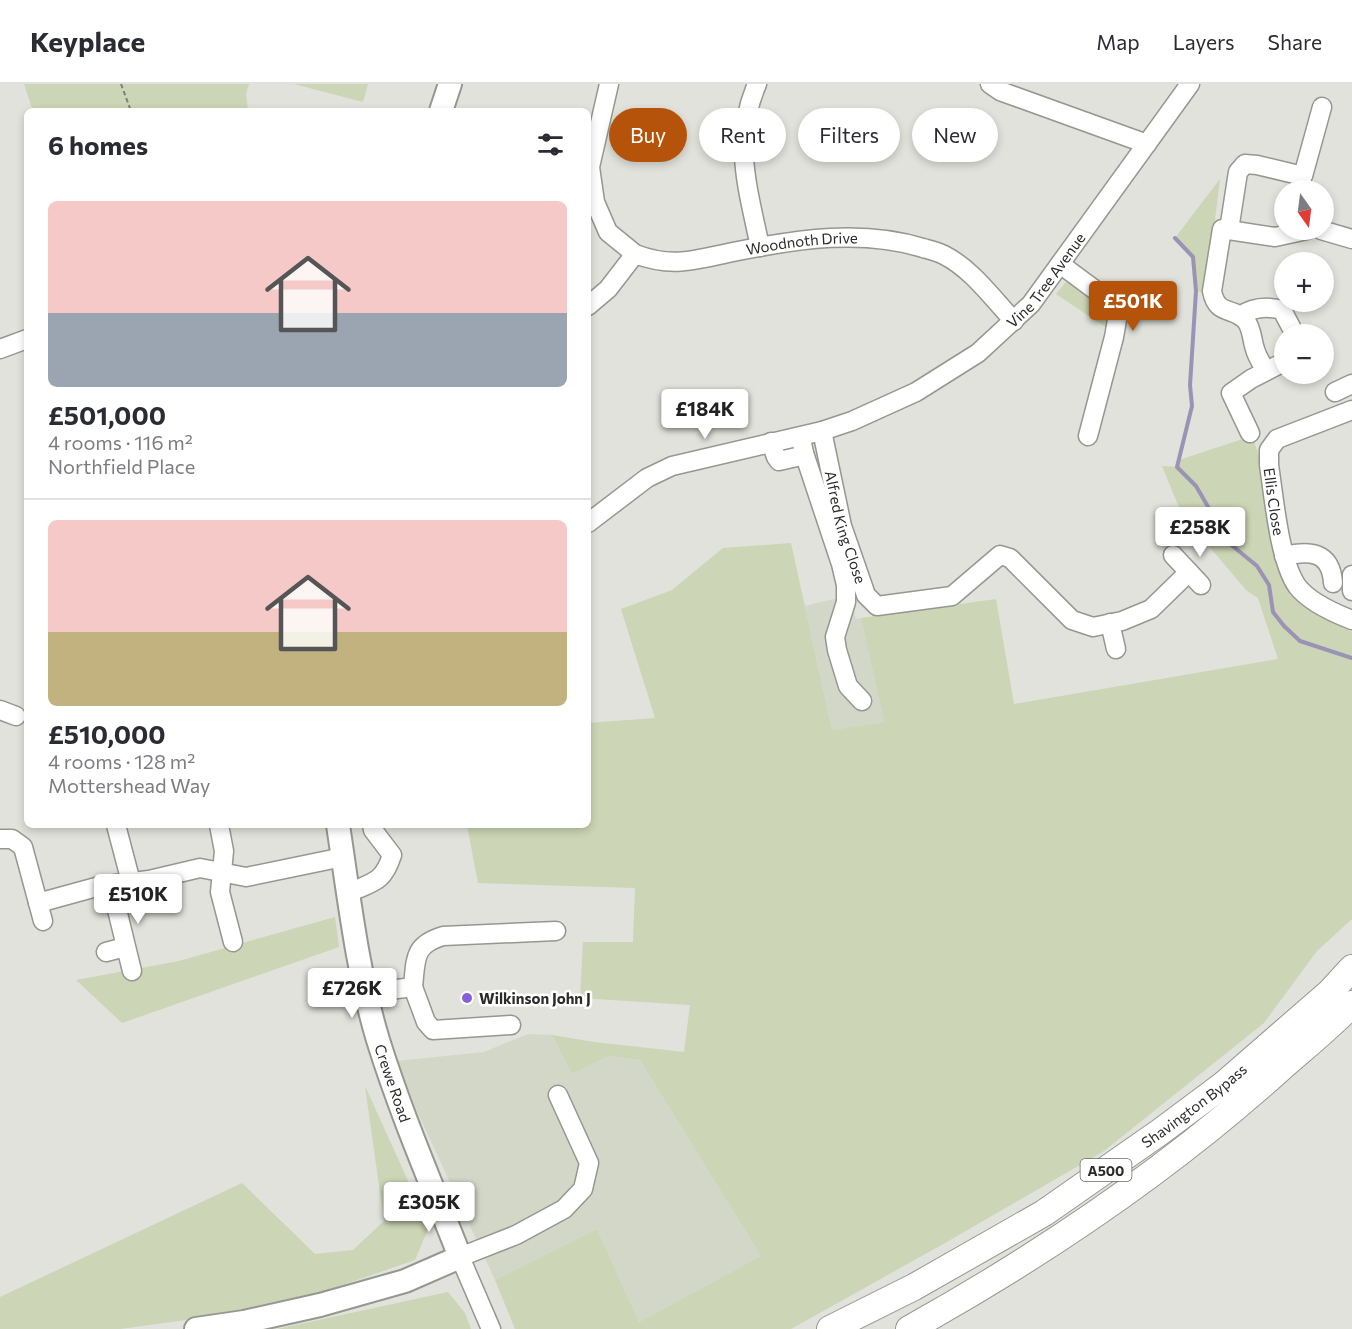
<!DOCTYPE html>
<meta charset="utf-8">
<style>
:root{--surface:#fff;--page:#f7f7f7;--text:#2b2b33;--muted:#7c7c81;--line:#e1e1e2;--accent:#b45309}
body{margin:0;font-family:Commissioner,sans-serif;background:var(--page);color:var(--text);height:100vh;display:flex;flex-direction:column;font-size:22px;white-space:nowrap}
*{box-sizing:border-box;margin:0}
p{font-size:20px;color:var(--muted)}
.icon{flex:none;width:33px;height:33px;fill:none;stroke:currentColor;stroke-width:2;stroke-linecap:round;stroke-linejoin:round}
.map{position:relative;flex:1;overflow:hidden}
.panel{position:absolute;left:24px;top:24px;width:567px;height:720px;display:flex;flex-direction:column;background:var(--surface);border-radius:9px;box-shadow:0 3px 9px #0003}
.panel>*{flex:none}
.banner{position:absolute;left:609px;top:24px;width:570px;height:54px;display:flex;gap:12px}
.needle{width:39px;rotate:166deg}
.fabs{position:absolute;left:1274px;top:96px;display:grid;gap:12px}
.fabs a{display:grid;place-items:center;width:60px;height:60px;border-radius:50%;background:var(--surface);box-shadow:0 3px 9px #0003;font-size:30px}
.price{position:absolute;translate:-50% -51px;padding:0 14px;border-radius:6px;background:#fff;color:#222;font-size:20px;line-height:39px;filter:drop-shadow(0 2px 3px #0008)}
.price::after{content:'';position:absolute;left:50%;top:36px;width:18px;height:14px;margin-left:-9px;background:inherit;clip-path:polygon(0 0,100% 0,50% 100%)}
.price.current{background:var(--accent);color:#fff}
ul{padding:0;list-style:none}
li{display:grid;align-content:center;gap:12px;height:318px;padding:0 24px}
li+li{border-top:2px solid var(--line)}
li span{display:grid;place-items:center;height:186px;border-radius:9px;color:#555}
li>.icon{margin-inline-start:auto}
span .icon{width:108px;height:108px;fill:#fffc;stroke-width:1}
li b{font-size:26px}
h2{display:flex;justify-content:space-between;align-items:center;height:72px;padding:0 24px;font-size:26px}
.tag{padding:0 21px;border-radius:27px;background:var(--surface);box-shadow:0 3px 9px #0003;font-size:21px;line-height:54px}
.tag.current{background:var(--accent);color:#fff}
header{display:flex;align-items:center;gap:36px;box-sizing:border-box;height:84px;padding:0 30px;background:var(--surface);border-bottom:2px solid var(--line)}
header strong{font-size:28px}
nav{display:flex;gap:33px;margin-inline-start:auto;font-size:21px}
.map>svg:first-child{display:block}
.built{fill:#d3d7c8}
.green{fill:#ccd5b5}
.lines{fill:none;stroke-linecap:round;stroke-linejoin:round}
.stream{stroke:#9b93b6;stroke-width:4}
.minor-casing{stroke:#959790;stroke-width:21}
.major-casing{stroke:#959790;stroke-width:26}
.highway-casing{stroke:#959790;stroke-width:28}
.path{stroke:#7e7f7a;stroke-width:2;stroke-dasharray:4.5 3;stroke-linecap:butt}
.minor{stroke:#fff;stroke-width:18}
.major{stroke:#fff;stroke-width:22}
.highway{stroke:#fff;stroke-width:26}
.poi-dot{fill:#865fda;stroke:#fff;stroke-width:2}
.labels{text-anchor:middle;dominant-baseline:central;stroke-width:5;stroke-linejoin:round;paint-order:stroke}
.shield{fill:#fff;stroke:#6b6b69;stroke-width:1.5}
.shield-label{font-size:14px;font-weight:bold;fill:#2b2c29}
.street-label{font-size:15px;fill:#2b2c29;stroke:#fff}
.poi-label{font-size:15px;font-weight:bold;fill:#2b2c29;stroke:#fff;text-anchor:start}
</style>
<header>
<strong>Keyplace</strong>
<nav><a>Map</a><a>Layers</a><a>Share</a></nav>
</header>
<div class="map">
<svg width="1352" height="1245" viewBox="0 0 1352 1245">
<rect width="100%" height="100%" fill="#e0e2db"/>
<g class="built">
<polygon points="850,511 856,535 861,534 884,638 832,646 805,522"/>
<polygon points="528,950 552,951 572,990 609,972 640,976 761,1172 639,1238 597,1145 495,1196 417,1027 397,977 484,968"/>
</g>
<g class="green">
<polygon points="24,0 249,0 246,10 248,27 33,27"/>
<polygon points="294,0 368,0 363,18"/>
<polygon points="1220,95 1206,209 1196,207 1192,173 1175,154"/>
<path d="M 1066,198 L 1071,199 C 1089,212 1110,221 1110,246 L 1056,210 Z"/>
<polygon points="1252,352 1263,383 1277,473 1290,511 1303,522 1352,548 1352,835 1317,867 1264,939 1104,1067 945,1159 791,1245 515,1245 495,1196 597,1145 639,1238 761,1172 640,976 609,972 572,990 552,951 594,958 684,968 690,921 580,914 583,858 633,858 635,804 478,799 467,741 588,741 588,639 655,634 621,525 672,506 723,464 791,459 832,646 884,638 861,534 996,515 1014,620 1278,575 1258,514 1247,507 1196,447 1178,421 1162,382 1177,383 1179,376"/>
<polygon points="335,833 339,863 122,939 76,896 179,877"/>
<polygon points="365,1002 429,1143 415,1176 302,1215 208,1233 120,1245 0,1245 0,1213 242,1099 315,1170 353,1166 384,1137"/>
<polygon points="448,1208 465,1229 471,1245 277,1245"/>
</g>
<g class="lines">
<polyline class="stream" points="1175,154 1193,173 1196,207 1190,301 1192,322 1177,383 1196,402 1229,459 1257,482 1269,501 1273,528 1284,542 1300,557 1352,574"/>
<defs>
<g id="minor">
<polyline points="609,0 590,83 595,118 608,148 635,170"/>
<path d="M 757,0 C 732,58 748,104 760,163"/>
<polyline points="990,0 1000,7 1147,60"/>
<polyline points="1229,146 1238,88 1245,80 1257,81 1303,92 1322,23"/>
<polyline points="1321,146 1352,155"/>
<polyline points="1060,180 1110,217 1117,236 1114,253 1088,352"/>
<path id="s1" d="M 588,222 L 608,205 L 635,170 C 675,185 697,175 738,167 C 798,155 863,145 923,164 C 930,166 938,168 944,171 C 972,185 993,215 1014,237"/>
<path d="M 1240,232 C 1253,223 1267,222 1282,226 L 1291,243"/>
<polyline points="0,265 27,255"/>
<path d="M 1266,287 C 1262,280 1257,273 1255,265 C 1252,257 1252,244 1246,237 C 1234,222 1217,233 1212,207 L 1222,145 L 1275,153 L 1307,146"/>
<polyline points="1335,308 1352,300"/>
<path id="s2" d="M 1352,326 L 1277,355 L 1269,366 L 1269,381 C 1274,413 1279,476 1297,502 C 1309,518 1334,529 1352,536"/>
<path id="s3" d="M 822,347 L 842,442 L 866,511 L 877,522 L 952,512 L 1000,471 L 1010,474 L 1072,536 L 1093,543 L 1122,537 L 1151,525 L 1189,488"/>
<polyline points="1250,349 1231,309 1251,295 1284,278"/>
<polyline points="771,358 776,373 779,377 801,372 804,369 802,359"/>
<polyline points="804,369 841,480 846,501 846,518 835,553 837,566 848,602 862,617"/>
<path id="s4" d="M 588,439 L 647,394 L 672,382 L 822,347 L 852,337 L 916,308 L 978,269 L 1031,220 L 1190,0"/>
<polyline points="1173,471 1201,501"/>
<path d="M 1284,472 C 1309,466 1331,467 1333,499"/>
<polyline points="1352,491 1352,507"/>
<polyline points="1110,539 1116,565"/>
<polyline points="0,626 16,632"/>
<polyline points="116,741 131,798"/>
<polyline points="219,741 224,767 220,808 233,858"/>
<polyline points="0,755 12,755 23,763 43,837"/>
<polyline points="111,801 132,887"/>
<path d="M 348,809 C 373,798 383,799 392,771 L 373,746 L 372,741"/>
<polyline points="38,819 100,802 149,796 200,784 246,793 343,773"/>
<polyline points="106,868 125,863"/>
<polyline points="413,903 426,938 433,946 511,941"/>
<path d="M 366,909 L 413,903 C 416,875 413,861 443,852 L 556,847"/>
<polyline points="491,1245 460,1173 516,1151 564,1125 583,1105 589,1079 558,1011"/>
</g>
<g id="major">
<polyline points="441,27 450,0"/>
<path d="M 196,1245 L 244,1238 L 320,1221 L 405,1197 L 460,1173 C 432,1101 401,1030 378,956 C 357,886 349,813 338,741"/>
</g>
<g id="highway">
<path id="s5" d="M 830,1245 L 914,1203 L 1044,1129 L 1160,1048 L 1223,1001 L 1330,908 L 1352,884"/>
<path d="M 909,1245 C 1042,1171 1168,1086 1281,984 C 1305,963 1330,943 1352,920"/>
</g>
</defs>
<use href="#minor" class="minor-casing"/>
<use href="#major" class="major-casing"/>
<use href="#highway" class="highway-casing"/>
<polyline class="path" points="121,0 131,27"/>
<use href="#minor" class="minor"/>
<use href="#major" class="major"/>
<use href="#highway" class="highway"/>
</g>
<circle class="poi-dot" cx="467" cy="914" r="6"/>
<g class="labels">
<rect class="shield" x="1080.5" y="1075" width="51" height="22" rx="4.5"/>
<g class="shield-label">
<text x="1106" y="1086">A500</text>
</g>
<g class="street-label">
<text stroke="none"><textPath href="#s1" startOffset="240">Woodnoth Drive</textPath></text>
<text stroke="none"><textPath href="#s4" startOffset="531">Vine Tree Avenue</textPath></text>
<text stroke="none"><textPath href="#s2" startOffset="146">Ellis Close</textPath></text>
<text stroke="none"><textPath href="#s3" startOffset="99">Alfred King Close</textPath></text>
<text transform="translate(393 999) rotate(71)">Crewe Road</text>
<text stroke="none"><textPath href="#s5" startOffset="428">Shavington Bypass</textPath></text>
</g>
<g class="poi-label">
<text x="479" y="914">Wilkinson John J</text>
</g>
</g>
</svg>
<div class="fabs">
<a><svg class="needle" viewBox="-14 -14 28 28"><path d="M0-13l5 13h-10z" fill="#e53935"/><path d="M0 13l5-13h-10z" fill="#7c7c81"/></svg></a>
<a>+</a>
<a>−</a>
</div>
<b class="price current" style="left:1133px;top:248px">£501K</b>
<b class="price" style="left:705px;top:356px">£184K</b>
<b class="price" style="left:1200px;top:474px">£258K</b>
<b class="price" style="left:138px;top:841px">£510K</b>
<b class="price" style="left:352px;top:935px">£726K</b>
<b class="price" style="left:429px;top:1149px">£305K</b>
<div class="banner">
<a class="tag current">Buy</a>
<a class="tag">Rent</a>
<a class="tag">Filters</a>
<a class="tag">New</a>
</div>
<section class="panel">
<h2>6 homes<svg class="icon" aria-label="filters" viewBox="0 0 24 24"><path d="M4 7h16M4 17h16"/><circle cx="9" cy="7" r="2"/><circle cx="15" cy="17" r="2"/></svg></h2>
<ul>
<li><span style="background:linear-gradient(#f6c9c9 60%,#9aa5b1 0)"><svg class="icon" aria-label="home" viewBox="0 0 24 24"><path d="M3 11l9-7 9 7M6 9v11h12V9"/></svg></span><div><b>£501,000</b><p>4 rooms · 116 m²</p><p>Northfield Place</p></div></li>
<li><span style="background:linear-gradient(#f6c9c9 60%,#c2b280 0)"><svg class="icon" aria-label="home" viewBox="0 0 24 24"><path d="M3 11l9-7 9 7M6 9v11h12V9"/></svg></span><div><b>£510,000</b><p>4 rooms · 128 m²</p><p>Mottershead Way</p></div></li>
</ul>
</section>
</div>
